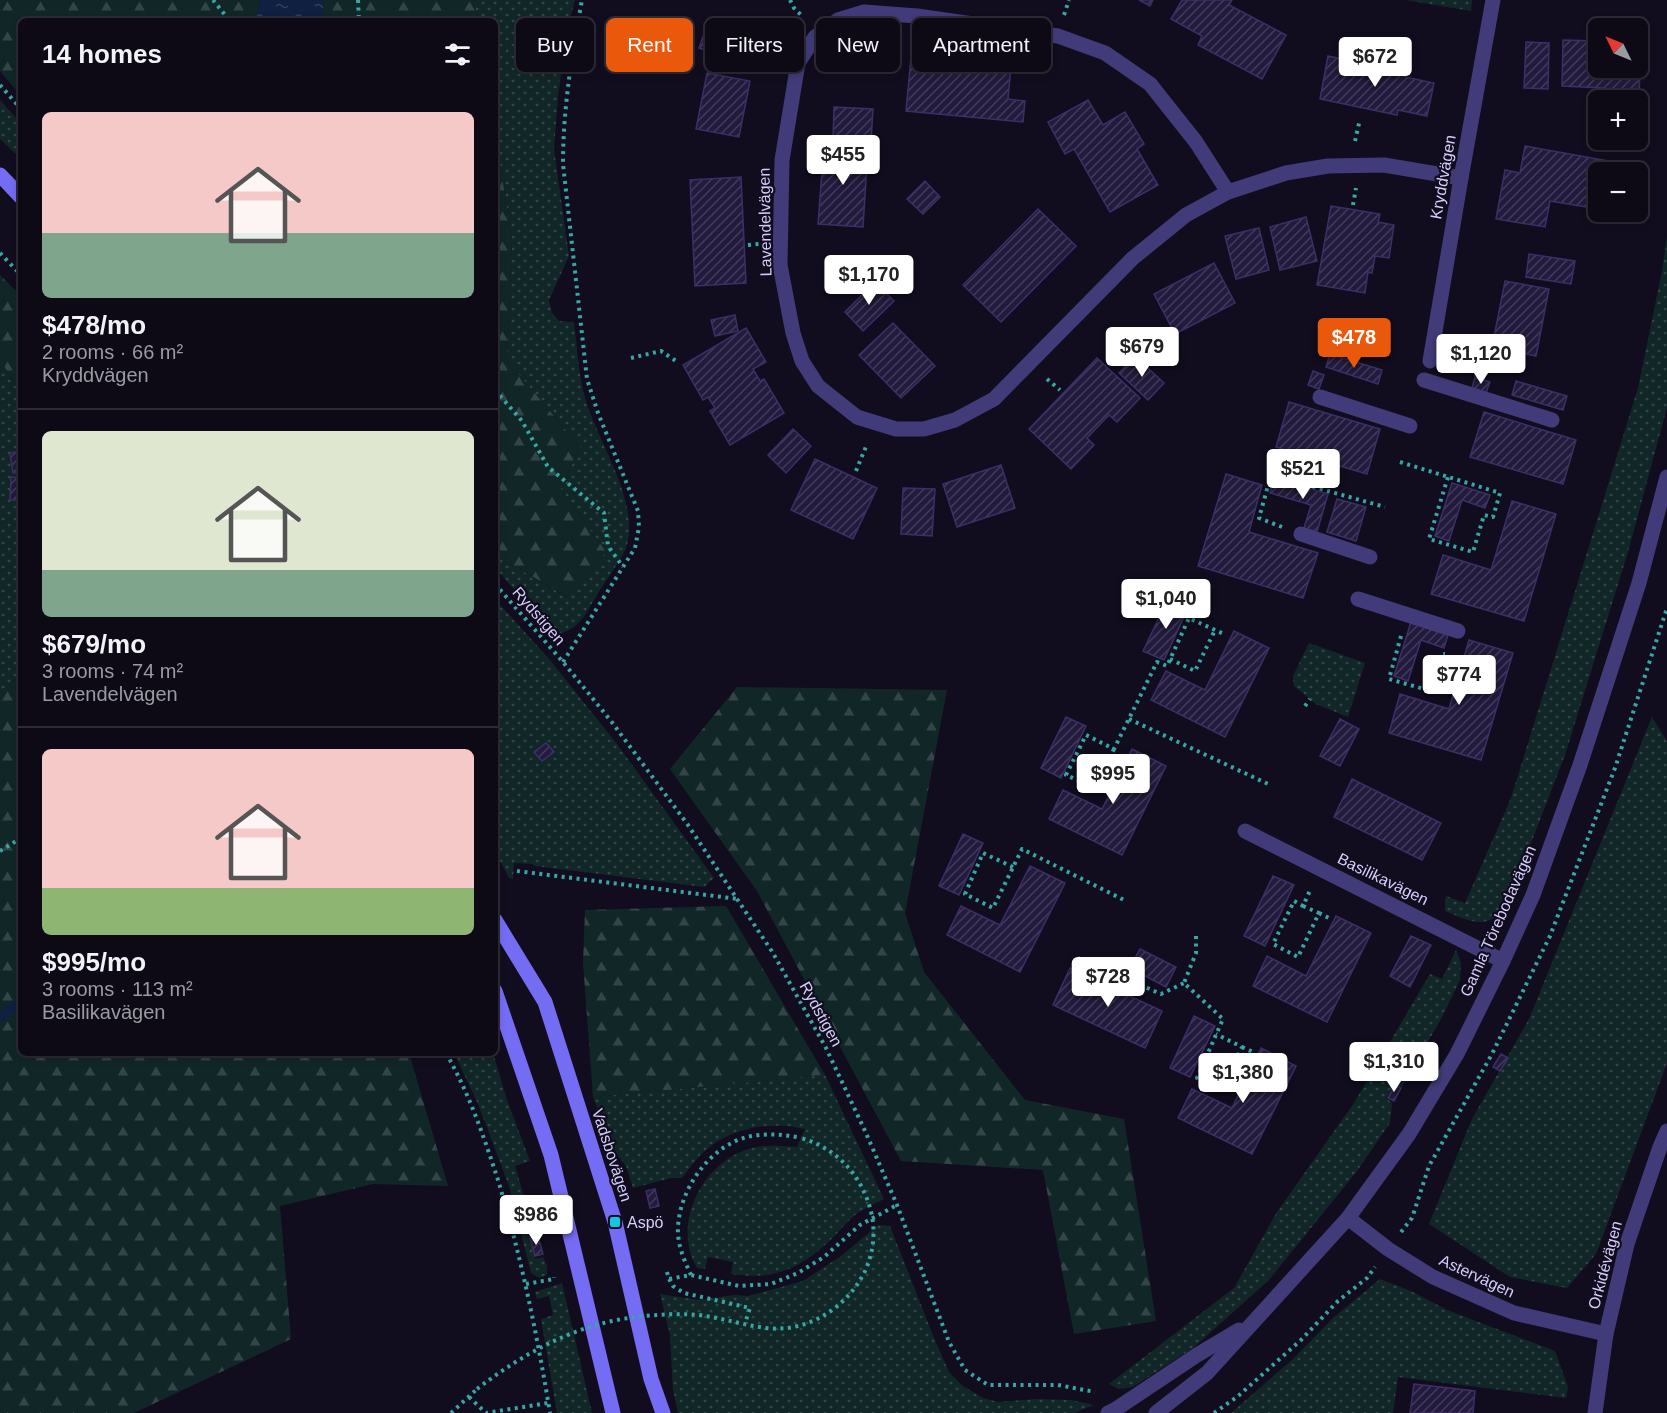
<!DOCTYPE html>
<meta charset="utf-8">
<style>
:root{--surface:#0d0a16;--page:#1b1823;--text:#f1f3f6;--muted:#9a9aa1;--line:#2d2b35;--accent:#ea580c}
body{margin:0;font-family:Helvetica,sans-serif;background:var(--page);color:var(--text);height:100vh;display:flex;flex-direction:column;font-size:22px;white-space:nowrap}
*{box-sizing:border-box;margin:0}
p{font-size:20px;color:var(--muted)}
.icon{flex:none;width:33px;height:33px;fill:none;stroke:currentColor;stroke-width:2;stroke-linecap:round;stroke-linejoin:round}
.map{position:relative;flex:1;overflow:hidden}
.panel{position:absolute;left:18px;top:18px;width:480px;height:1038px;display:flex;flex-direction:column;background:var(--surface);border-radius:9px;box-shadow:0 3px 9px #0003,0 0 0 2px var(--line)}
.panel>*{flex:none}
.banner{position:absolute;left:516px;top:18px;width:570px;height:54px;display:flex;gap:12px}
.needle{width:39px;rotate:313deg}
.buttons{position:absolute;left:1588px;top:18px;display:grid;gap:12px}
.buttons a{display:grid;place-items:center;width:60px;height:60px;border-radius:9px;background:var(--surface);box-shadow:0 3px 9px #0003,0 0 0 2px var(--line);font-size:30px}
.price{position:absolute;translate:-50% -51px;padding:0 14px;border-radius:6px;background:#fff;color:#222;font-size:20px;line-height:39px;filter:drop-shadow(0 2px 3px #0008)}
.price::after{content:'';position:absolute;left:50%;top:36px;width:18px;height:14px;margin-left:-9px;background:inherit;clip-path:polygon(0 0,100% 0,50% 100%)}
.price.current{background:var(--accent);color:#fff}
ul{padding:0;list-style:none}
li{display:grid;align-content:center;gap:12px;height:318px;padding:0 24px}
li+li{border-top:2px solid var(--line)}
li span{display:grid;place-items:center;height:186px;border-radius:9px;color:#555}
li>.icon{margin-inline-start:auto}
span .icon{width:108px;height:108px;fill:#fffc;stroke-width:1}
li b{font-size:26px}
h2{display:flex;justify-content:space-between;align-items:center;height:72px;padding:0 24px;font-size:26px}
.tag{padding:0 21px;border-radius:9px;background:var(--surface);box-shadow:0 3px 9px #0003,0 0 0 2px var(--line);font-size:21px;line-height:54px}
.tag.current{background:var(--accent);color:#fff}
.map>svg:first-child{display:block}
.green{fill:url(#green-dots);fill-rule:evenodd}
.forest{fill:url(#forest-firs)}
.water{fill:url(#water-ripples)}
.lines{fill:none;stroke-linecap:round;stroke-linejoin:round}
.stream{stroke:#0f2040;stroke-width:9}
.building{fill:url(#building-hatch);stroke:#3c2f67;stroke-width:1.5}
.path{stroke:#36a7a5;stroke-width:4;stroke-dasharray:3 4.5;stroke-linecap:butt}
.lane{stroke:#413c79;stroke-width:15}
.street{stroke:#413c79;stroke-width:15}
.secondary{stroke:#756cf4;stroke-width:15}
.path-bridge{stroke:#36a7a5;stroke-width:4;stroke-dasharray:3 4.5;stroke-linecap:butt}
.poi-dot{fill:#11c6e4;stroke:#110d1e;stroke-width:2}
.labels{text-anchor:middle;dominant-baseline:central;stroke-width:4.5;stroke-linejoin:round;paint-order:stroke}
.street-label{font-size:16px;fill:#d5cefb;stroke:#110d1e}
.poi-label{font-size:16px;fill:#d5cefb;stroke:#110d1e;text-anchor:start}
</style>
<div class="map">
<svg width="1667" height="1413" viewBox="0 0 1667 1413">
<defs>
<pattern id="green-dots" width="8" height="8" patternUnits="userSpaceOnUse" patternTransform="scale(1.5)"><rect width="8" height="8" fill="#112727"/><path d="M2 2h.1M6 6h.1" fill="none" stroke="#334547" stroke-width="1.8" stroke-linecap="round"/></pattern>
<pattern id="forest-firs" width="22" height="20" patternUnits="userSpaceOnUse" patternTransform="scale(1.5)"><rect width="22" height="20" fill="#112727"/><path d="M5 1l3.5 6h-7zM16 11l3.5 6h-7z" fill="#334547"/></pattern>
<pattern id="water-ripples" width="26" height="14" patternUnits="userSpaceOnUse" patternTransform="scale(1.5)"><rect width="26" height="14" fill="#0f2040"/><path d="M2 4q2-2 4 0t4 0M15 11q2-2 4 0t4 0" fill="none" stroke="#313f5c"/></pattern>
<pattern id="building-hatch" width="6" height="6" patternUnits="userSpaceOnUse" patternTransform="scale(1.5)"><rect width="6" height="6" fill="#231b3d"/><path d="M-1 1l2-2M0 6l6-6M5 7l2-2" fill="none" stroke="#423b5a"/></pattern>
</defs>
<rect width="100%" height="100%" fill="#110d1e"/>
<g class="green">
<path d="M 474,0 L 575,0 L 568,26 L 558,96 L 554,149 L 569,256 L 549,300 L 552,313 L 559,321 L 574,322 C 577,345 578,371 584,394 C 596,441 639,497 627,545 C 625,555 603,584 597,595 C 583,618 580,630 552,635 L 495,567 L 495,555 L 567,597 L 606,552 L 561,489 L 580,447 L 507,360 L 512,239 L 495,132 L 495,21 L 477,21 Z"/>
<polygon points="1405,0 1472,0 1471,11"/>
<polygon points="0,100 21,123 21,159 0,139"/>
<path d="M 1667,237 L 1667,407 L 1665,415 L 1628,552 L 1565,755 L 1506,908 C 1485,931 1470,921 1445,911 L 1445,899 L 1446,896 L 1465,903 L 1511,798 L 1638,388 L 1662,271 Z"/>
<polygon points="0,359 21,395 21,662 16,678 0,693"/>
<path d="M 495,599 L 550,660 L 617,744 L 714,878 L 704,887 L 535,866 L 532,864 L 514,863 L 513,879 L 509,878 L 495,851 ZM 546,743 L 553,752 L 541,761 L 534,752 Z"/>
<polygon points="1309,643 1365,663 1348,717 1316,704 1294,686 1293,676"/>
<polygon points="1652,717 1667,741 1667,1063 1596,1254 1567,1288 1510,1277 1429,1224 1472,1119 1529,1019"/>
<polygon points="1456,950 1461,963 1460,980 1441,1019 1402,1087 1395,1085 1386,1098 1392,1103 1390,1123 1357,1171 1268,1281 1193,1348 1133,1387 1119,1389 1109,1384 1234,1288 1277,1212 1354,1103 1430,974 1442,979"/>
<polygon points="454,1053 493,1053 507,1100 530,1161 515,1166 526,1203 522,1210 535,1259 543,1257 547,1266 547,1275 539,1278 531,1273 509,1186 478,1104"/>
<path d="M 825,1075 L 884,1199 C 874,1204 863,1209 855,1215 C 844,1224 836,1236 825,1245 C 796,1271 770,1280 731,1274 L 733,1262 L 708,1257 L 705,1269 L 697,1268 C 673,1228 698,1172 738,1153 C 757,1144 776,1145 797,1147 L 805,1129 C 767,1120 723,1129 697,1159 C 691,1165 687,1172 682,1178 L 671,1178 L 633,1188 L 626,1166 L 614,1151 L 593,1097 Z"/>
<polygon points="878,1225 890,1226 934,1338 949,1372 963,1386 983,1398 998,1402 1037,1399 1071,1400 1094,1405 1074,1413 678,1413 673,1390 670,1335 660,1294 699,1300 734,1295 748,1296 803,1281 841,1256"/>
<polygon points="1380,1279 1411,1291 1447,1310 1555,1351 1568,1387 1566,1398 1398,1377 1393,1413 1231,1413 1293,1359 1334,1317"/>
<polygon points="562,1283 592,1413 557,1413 541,1319 553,1315 549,1296 537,1299 535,1292"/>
</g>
<g class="forest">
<polygon points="0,0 260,0 256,19 261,21 21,21 21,96 0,71"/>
<polygon points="324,0 474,0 477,21 322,21"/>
<polygon points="495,132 512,239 507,360 580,447 561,489 606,552 568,597 495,555"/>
<polygon points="0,275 21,296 21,395 0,359"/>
<polygon points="21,662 21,1053 409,1053 448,1186 373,1184 280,1206 291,1339 134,1413 0,1413 0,693 16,678"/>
<polygon points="737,687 947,690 905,913 924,972 1025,1100 1124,1119 1156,1321 1074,1334 1043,1170 901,1161 757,891 670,769"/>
<polygon points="726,906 825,1075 593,1097 583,962 585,910"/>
</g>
<polygon class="water" points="260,0 324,0 322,21 261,21 256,19"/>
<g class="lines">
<polyline class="stream" points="0,1018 21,1001"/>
</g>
<g class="building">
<polygon points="1139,0 1153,0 1150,6"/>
<polygon points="1182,0 1232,0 1229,5 1286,35 1262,79 1198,45 1202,36 1171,19"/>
<polygon points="709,20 750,34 740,62 699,48"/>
<polygon points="1563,40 1599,41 1599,68 1638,68 1638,42 1641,42 1638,125 1638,100 1603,100 1603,88 1562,86"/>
<polygon points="1526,42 1549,43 1548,89 1524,88"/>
<polygon points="1328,56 1406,72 1405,77 1434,83 1427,116 1398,110 1397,115 1320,99"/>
<polygon points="911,57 1011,67 1008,99 1025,101 1023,122 906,111"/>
<polygon points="707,73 750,81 739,137 696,129"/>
<polygon points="1088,100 1103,125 1125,112 1144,144 1137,149 1158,185 1110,212 1074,149 1065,154 1048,122"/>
<polygon points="834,107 873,109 871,141 833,140"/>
<polygon points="824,145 868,148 863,227 818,224"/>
<polygon points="1525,146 1609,161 1607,172 1599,172 1599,209 1550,201 1545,227 1496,219 1505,170 1520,173"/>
<polygon points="741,177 746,283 695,286 690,180"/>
<polygon points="925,181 940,197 923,214 907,199"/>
<polygon points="1331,206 1380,214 1378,222 1394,225 1389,258 1375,256 1372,273 1368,272 1365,293 1317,285"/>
<polygon points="1038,209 1076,246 1001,322 963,285"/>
<polygon points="1306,217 1317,261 1280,270 1270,227"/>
<polygon points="1259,228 1269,270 1236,279 1225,236"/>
<polygon points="1529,254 1575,261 1571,284 1526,277"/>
<polygon points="1214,263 1235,303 1175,334 1154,294"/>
<polygon points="1505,281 1549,289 1536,356 1492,347"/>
<polygon points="875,282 894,301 863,331 845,312"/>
<polygon points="735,315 738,331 715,336 711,320"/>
<polygon points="893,323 935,366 901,398 859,355"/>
<polygon points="746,328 766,362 753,369 760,381 764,379 784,413 730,445 710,411 715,408 708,397 703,400 683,365"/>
<polygon points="1330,354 1382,370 1378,384 1326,367"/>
<polygon points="1135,356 1164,383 1148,400 1119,373"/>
<polygon points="1097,358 1140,398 1117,422 1109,415 1087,438 1094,445 1071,469 1029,429"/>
<polygon points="1313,371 1324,375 1319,389 1308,385"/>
<polygon points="1475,377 1490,382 1486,393 1472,388"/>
<polygon points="1516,381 1567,396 1563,410 1512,395"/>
<polygon points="1289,402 1380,429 1367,474 1276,447"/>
<polygon points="1484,412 1576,440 1563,484 1470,457"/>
<polygon points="793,429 811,446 786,473 768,455"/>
<polygon points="21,451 21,472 13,473 10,453"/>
<polygon points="815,459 877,488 853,539 791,510"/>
<polygon points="1001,465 1015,508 957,527 943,484"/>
<polygon points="1226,474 1262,485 1249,532 1318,553 1303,598 1198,566"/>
<polygon points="11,477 21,478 21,500 10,500"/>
<polygon points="1274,478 1328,494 1317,532 1304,528 1311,505 1270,493"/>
<polygon points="1452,483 1490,495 1485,508 1462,500 1449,541 1435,536"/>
<polygon points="903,488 935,489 932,536 901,534"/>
<polygon points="1337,499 1366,507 1356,541 1327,532"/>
<polygon points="1512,501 1556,514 1524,621 1431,594 1443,555 1491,570"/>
<polygon points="1168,599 1188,608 1164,660 1143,651"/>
<polygon points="1411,622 1448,635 1444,648 1421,640 1408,681 1394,676"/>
<polygon points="1234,631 1269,648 1225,737 1151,700 1166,671 1205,690"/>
<polygon points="1469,640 1513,653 1481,760 1389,733 1400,694 1449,709"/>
<polygon points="1066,717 1086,726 1061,778 1041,768"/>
<polygon points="1340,719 1359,729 1340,766 1320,756"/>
<polygon points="546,743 554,752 542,761 534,752"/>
<polygon points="1132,749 1166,766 1122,855 1049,819 1063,790 1102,809"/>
<polygon points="1352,779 1441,823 1422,860 1334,817"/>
<polygon points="963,834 983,843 959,895 939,886"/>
<polygon points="1030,866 1065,883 1020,972 947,935 961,906 1000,925"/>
<polygon points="1273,876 1294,885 1265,946 1244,936"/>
<polygon points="1336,916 1371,933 1327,1022 1253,986 1267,956 1306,976"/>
<polygon points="1411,936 1431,945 1410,987 1390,976"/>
<polygon points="1140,949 1176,967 1166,987 1130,968"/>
<polygon points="1070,968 1162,1011 1145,1048 1053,1005"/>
<polygon points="1194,1016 1215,1026 1190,1077 1170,1068"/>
<polygon points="1261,1048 1296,1066 1252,1154 1178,1118 1192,1089 1232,1108"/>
<polygon points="1501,1054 1508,1058 1500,1071 1493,1067"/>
<polygon points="1395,1085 1401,1088 1394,1101 1388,1098"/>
<polygon points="655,1189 659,1206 650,1208 646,1191"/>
<polygon points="538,1236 543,1254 535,1256 530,1238"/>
<polygon points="1414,1384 1475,1391 1473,1413 1410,1413"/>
</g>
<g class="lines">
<g class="path">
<polyline points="213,0 230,21"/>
<polyline points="358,0 359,21"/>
<polyline points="790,0 794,8 803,17"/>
<polyline points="1064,15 1069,0"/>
<polyline points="956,56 956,45"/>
<polyline points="0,85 21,109"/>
<polyline points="1355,141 1360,119"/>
<polyline points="1353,205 1356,188"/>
<polyline points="748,245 759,244"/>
<polyline points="0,253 21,275"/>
<polyline points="631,358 661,351 679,363"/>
<polyline points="1047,379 1060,390"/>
<polyline points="495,390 522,421 548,467 604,513 608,546 623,567"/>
<polyline points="1400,462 1500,493 1493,517 1484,515 1473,552 1429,539 1448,477"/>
<polyline points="856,471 867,444"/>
<polyline points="1282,527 1259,518 1271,475 1385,507"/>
<polyline points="495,584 563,662 611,721 688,825 773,953 826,1048 866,1133 897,1205 949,1342 965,1370 988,1385 1058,1385 1095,1392"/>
<polyline points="1401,636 1389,679 1431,691 1443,654 1445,654"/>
<polyline points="1170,659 1195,671 1215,630"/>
<path d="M 563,662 L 635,548 L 639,527 L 638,511 L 598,413 L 587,379 L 563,164 C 563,108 572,54 582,0"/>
<polyline points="1305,706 1310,699"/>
<polyline points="1129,719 1268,784"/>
<polyline points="1114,749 1095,788 1066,775 1086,735 1114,749 1157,662 1167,666 1189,618 1226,635"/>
<polyline points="0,851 21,838"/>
<polyline points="1013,867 983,853 965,894 993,908 1022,849 1126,901"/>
<polyline points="517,871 738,899"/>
<polyline points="1303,906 1319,913 1298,957 1273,944 1294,901 1303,906 1311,888"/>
<polyline points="1319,913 1329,918"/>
<polyline points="1196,936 1196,953 1184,983 1223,1019 1197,1078 1222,1090 1242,1047 1216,1034"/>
<polyline points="1078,958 1161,994 1184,983"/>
<polyline points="1242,1047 1253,1052"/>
<path d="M 446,1053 C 469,1093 484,1137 498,1180 C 521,1256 537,1334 550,1413"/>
<polyline points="1401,1232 1412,1218 1429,1166 1492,1054 1550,936 1615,768 1667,608"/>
<polyline points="667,1272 669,1279 691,1275 739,1286 771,1284 798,1273 824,1257 860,1225 897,1205"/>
<path d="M 691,1275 C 684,1260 677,1244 678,1227 C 680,1189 709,1147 747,1137 C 765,1133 783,1134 801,1138"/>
<polyline points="669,1279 673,1286 684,1293 750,1308 745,1323"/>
<polyline points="526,1284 554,1279 554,1277"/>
<polyline points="469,1397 486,1413 548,1403"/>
<polyline points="451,1413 477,1389"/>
<polyline points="1214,1413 1237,1397 1301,1340 1338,1301 1367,1278 1375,1267"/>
</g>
<g class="lane">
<polyline points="1424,380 1552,420"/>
<polyline points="1320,397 1410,426"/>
<polyline points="1301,534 1370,557"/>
<polyline points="1358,599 1458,631"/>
</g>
<g class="street">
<polyline points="1228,192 1196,142 1150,84 1105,53 1058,36 917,16 864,12 838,20 815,37 798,63 782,160 780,265 793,333 802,361 818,386 857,417 896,429 924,429 955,420 994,399 1133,258 1186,215 1228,192 1286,173 1328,166 1384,165 1461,178"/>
<polyline points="1430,361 1461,178 1493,0"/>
<polyline points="1245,831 1503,961"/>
<polyline points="1348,1218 1388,1249 1433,1277 1514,1313 1606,1334"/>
<polyline points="1108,1413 1116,1409 1197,1355 1239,1330"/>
<polyline points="1156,1413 1207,1373 1348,1218 1409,1134 1457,1054 1503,961 1533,895 1580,765 1639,583 1667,477"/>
<polyline points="1595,1413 1606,1334 1627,1244 1660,1147 1667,1131"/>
</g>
<g class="secondary">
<polyline points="0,175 21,197"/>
<polyline points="495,920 545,1002 615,1222 651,1379 663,1413"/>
<polyline points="495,991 551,1155 613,1413"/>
</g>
<path class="path-bridge" d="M 477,1389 C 520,1356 567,1329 622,1319 C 647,1315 673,1313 699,1315 C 722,1318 743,1325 766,1328 C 807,1333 847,1308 865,1271 C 877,1245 876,1217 864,1192 C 852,1165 829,1146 801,1138"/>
</g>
<rect class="poi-dot" x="609" y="1216" width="12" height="12" rx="3"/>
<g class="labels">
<g class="street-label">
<text transform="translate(1443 177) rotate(-80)">Kryddvägen</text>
<text transform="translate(765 222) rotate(-91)">Lavendelvägen</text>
<text transform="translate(539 616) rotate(49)">Rydstigen</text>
<text transform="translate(1383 879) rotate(26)">Basilikavägen</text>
<text transform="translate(1498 921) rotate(-66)">Gamla Törebodavägen</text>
<text transform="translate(821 1014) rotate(61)">Rydstigen</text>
<text transform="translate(612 1155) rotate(72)">Vadsbovägen</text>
<text transform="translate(1605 1265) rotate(-75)">Orkidévägen</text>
<text transform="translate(1477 1276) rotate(25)">Astervägen</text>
</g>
<g class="poi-label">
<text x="627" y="1222">Aspö</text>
</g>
</g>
</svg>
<div class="buttons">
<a><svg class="needle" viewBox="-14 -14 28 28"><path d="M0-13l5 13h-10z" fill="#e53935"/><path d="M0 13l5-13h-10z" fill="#9a9aa1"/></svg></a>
<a>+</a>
<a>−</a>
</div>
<b class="price" style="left:1375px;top:88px">$672</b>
<b class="price" style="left:843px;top:186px">$455</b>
<b class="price" style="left:869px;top:306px">$1,170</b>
<b class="price current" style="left:1354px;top:369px">$478</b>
<b class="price" style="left:1142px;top:378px">$679</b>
<b class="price" style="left:1481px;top:385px">$1,120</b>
<b class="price" style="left:1303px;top:500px">$521</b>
<b class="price" style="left:1166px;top:630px">$1,040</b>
<b class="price" style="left:1459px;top:706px">$774</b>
<b class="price" style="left:1113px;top:805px">$995</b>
<b class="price" style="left:1108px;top:1008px">$728</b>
<b class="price" style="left:1394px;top:1093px">$1,310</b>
<b class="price" style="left:1243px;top:1104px">$1,380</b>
<b class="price" style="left:536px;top:1246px">$986</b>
<div class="banner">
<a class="tag">Buy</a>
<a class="tag current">Rent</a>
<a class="tag">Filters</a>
<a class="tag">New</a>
<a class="tag">Apartment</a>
</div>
<section class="panel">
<h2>14 homes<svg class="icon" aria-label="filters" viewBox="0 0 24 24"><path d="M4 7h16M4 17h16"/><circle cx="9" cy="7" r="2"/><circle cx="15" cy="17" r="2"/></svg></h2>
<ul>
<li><span style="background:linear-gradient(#f6c9c9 65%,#7fa58c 0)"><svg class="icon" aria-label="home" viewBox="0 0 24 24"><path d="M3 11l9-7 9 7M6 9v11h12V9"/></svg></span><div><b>$478/mo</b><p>2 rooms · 66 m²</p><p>Kryddvägen</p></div></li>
<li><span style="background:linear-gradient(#dfe7d0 75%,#7fa58c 0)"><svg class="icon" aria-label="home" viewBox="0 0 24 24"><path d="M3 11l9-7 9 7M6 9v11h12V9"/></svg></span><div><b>$679/mo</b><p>3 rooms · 74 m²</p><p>Lavendelvägen</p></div></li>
<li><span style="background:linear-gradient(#f6c9c9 75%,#8fb573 0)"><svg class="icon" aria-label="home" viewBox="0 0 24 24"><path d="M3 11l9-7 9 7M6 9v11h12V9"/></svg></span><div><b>$995/mo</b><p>3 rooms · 113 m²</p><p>Basilikavägen</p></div></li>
</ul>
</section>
</div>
